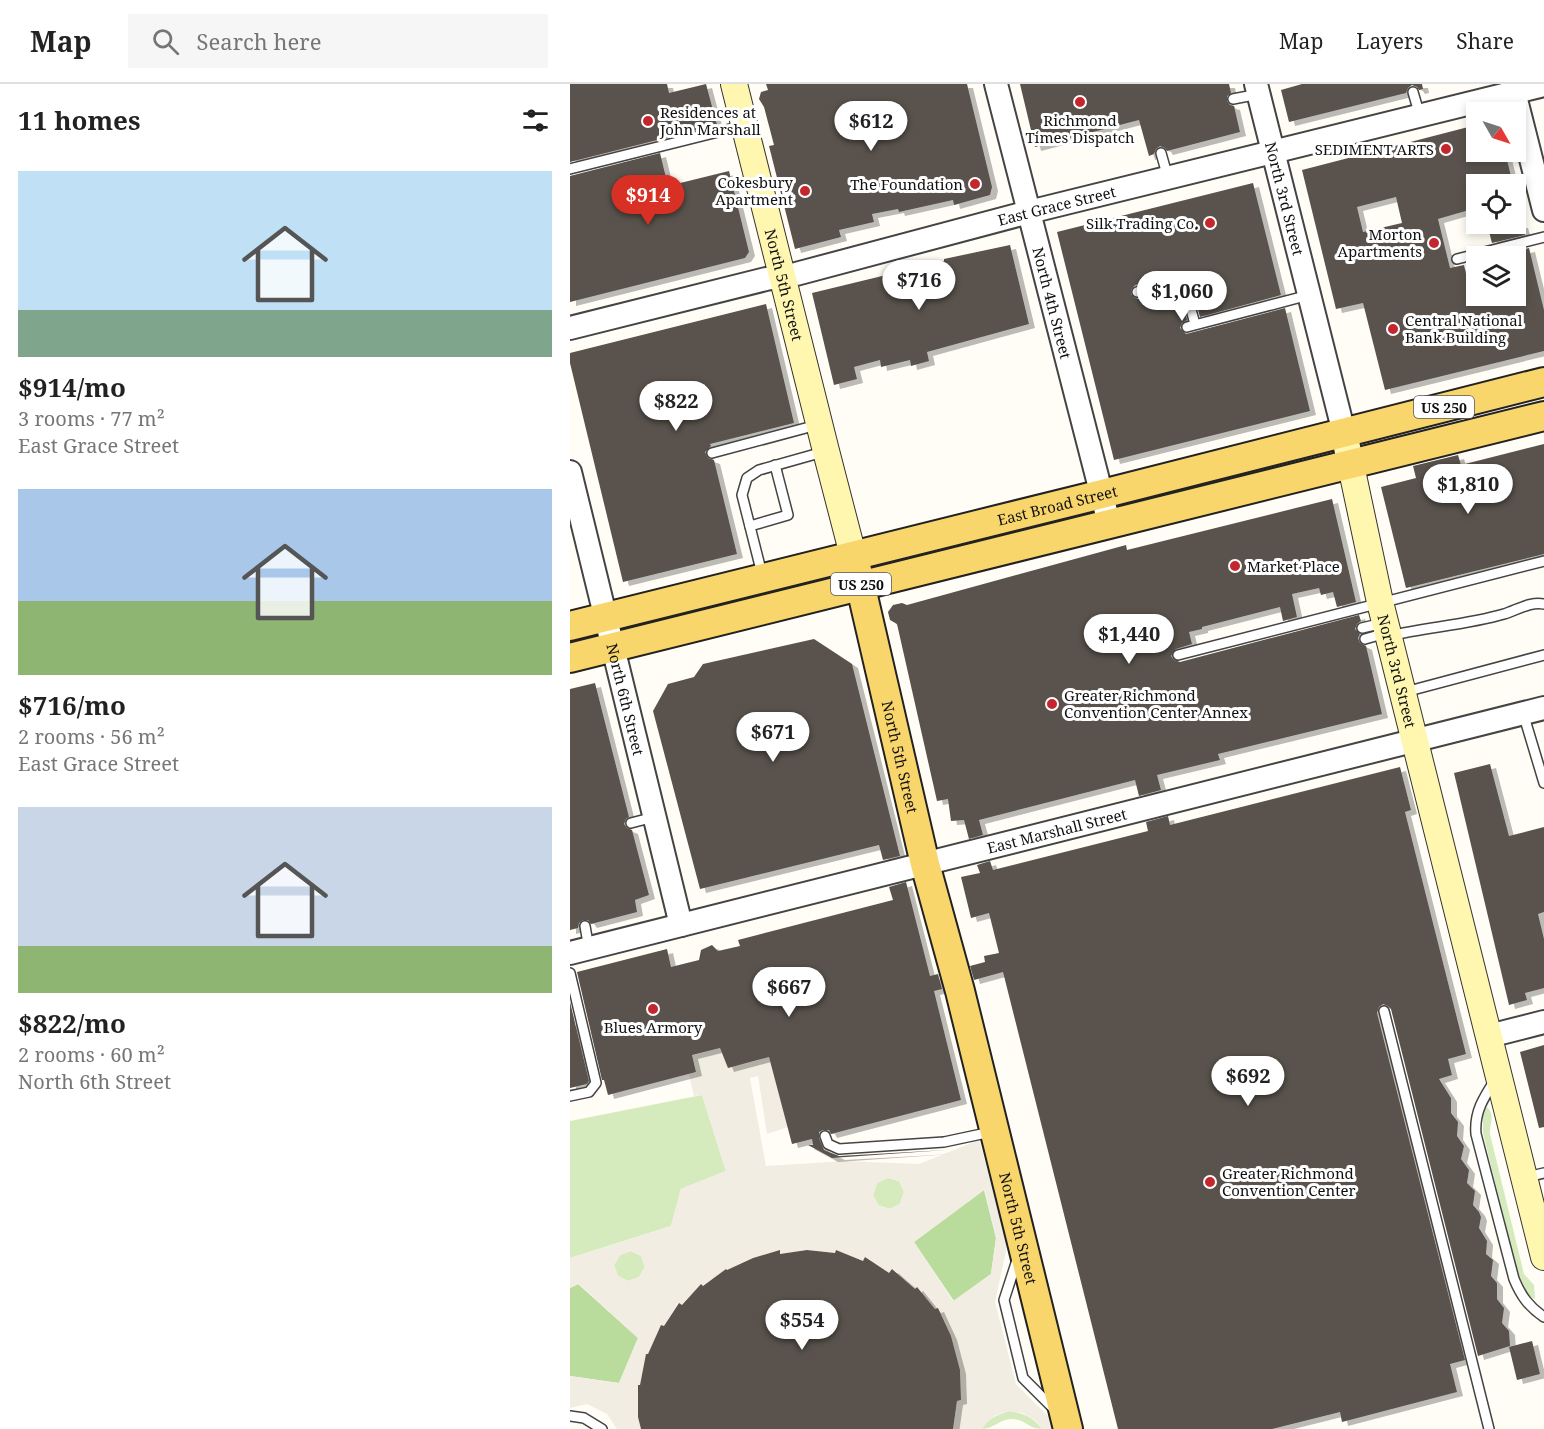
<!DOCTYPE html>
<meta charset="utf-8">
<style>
:root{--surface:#fff;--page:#f6f6f6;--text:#222;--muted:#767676;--line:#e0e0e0;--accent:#d93025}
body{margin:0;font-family:"Noto Serif",serif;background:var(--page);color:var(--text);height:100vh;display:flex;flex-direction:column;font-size:22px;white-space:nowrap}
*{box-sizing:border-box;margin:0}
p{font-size:20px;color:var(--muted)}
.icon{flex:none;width:33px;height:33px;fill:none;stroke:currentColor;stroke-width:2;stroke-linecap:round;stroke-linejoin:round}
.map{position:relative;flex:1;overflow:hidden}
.panel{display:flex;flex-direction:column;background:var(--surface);width:570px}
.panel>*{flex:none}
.needle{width:39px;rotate:129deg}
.buttons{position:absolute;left:896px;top:18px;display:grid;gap:12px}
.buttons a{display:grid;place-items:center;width:60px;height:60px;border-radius:0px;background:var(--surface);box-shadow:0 3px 9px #0003;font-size:30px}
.price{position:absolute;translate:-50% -51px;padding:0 14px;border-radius:21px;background:#fff;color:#222;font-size:20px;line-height:39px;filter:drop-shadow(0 2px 3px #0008)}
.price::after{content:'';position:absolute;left:50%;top:36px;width:18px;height:14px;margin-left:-9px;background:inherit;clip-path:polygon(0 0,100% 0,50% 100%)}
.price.on{background:var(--accent);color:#fff}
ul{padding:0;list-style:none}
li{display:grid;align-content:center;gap:12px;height:318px;padding:0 18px}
li span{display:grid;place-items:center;height:186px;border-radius:0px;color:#555}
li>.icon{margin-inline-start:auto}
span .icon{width:108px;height:108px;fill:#fffc;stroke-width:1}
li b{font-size:26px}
h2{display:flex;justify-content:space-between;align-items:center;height:72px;padding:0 18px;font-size:26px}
header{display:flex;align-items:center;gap:36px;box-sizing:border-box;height:84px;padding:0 30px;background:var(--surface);border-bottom:2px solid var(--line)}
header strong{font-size:28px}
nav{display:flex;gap:33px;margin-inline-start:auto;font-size:21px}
.search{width:420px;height:54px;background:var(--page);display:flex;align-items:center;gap:15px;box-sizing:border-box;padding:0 21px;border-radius:0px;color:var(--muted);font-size:22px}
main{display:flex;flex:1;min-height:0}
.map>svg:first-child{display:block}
.green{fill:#d5ebbd}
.forest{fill:#b9dc9c}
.plaza{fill:#f1ede2;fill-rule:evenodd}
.building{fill:#5a524d;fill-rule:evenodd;filter:url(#shadow)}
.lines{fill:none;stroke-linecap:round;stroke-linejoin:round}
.service-casing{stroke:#444;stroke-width:12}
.tertiary-casing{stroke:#444;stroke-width:26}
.secondary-casing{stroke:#333;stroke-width:28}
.primary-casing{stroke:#222;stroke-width:32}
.service{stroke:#fff;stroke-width:9}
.tertiary{stroke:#fff;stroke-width:22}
.secondary{stroke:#fff6b0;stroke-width:26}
.primary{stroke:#f9d66b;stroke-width:28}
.poi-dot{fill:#c4262e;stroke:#fff;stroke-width:2}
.labels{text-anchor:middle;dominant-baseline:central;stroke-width:6;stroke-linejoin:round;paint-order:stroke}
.shield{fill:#fff;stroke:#585858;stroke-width:1.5}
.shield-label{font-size:14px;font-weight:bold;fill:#111}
.poi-label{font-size:15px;fill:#111;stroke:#fff;text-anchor:start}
.street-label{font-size:15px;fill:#111;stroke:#fff}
</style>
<header>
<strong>Map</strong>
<div class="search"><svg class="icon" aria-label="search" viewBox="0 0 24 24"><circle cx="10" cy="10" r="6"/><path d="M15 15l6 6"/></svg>Search here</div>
<nav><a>Map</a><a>Layers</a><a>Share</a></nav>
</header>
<main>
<section class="panel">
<h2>11 homes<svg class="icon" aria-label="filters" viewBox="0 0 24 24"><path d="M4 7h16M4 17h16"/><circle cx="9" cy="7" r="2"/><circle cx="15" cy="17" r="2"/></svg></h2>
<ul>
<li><span style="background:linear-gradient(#bfe0f5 75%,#7fa58c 0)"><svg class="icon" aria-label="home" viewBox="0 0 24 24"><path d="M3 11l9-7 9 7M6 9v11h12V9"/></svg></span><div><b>$914/mo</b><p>3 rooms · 77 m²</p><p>East Grace Street</p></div></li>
<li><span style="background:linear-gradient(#a9c7e8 60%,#8fb573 0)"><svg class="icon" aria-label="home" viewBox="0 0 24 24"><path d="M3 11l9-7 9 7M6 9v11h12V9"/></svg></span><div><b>$716/mo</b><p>2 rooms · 56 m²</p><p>East Grace Street</p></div></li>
<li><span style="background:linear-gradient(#c9d6e8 75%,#8fb573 0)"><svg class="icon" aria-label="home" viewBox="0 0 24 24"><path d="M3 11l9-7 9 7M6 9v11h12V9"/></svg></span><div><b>$822/mo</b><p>2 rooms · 60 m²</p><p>North 6th Street</p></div></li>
</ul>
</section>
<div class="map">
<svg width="974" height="1345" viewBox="0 0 974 1345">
<defs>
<filter id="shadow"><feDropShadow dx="6" dy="4" stdDeviation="0" flood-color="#0004"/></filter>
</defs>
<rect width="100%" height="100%" fill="#fffdf5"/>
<g class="green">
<polygon points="132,1011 156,1087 111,1105 101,1142 0,1174 0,1037"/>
<path d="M 917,1023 C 926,1031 919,1040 920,1050 L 954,1190 L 964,1201 L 965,1215 L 955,1210 L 949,1196 L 913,1049 L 913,1026 Z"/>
<polygon points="318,1094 329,1097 334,1108 330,1120 320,1125 308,1121 303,1111 307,1099"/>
<polygon points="61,1167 71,1172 75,1183 69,1193 58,1197 48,1192 44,1181 50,1171"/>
<path d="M 439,1327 C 454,1329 463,1333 472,1345 C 457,1345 455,1334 440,1335 C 429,1336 423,1345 412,1345 C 418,1334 428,1331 439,1327 Z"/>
</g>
<g class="forest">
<polygon points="414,1106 426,1154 421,1190 384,1217 344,1158"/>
<polygon points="8,1200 68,1254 49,1299 0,1292 0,1204"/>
</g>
<path class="plaza" d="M 150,964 L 159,983 L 190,976 L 193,965 L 197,964 L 218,1043 L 197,1050 L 188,992 L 180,994 L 196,1082 L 275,1077 L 349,1080 L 409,1056 L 436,1151 L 436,1167 L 425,1218 L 446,1300 L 481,1335 L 483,1345 L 472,1345 L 465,1336 L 453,1329 L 439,1327 L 426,1331 L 416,1339 L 412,1345 L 383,1345 L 387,1317 L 391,1316 L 390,1286 L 381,1252 L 368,1224 L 365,1225 L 347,1203 L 345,1205 L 323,1185 L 319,1189 L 295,1173 L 293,1177 L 266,1166 L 265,1169 L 237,1166 L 210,1170 L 209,1167 L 182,1174 L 157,1186 L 156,1185 L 133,1202 L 131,1200 L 112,1221 L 108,1219 L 94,1242 L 91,1241 L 78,1270 L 76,1270 L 70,1301 L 68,1301 L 68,1333 L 71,1345 L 47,1345 L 37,1330 L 17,1320 L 0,1324 L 0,1292 L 49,1299 L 68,1254 L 9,1200 L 0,1204 L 0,1174 L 101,1142 L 111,1105 L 156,1087 L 132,1011 L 124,1012 L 119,990 L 126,988 L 122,971 ZM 318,1094 L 329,1097 L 334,1108 L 330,1120 L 320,1125 L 308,1121 L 303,1111 L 307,1099 ZM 414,1106 L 426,1154 L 421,1190 L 383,1217 L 344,1158 ZM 61,1167 L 71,1172 L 75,1183 L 69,1193 L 58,1197 L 48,1192 L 44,1181 L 50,1171 Z"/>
<g class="building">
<polygon points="0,0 97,0 99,9 136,0 147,41 0,78"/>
<polygon points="196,0 397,0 422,103 420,111 384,121 383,116 329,128 328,125 302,130 304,138 269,146 271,153 225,165 199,62 204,61 194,23 189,15 191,8 198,6"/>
<polygon points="450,0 659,0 661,9 657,12 657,17 660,21 664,22 670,48 597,67 595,64 590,62 586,65 584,70 579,72 569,36 465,63"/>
<polygon points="732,0 852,0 853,5 849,6 847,3 842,1 838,4 836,9 719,38 711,6"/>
<path d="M 906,41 L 906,68 L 935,68 L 943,100 L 906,100 L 906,124 L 868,135 L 880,184 L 894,181 L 901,212 L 945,212 L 945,172 L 925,172 L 959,164 L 974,226 L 974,267 L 815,306 L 793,219 L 766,225 L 732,86 ZM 826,113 L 832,139 L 793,148 L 787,123 Z"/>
<polygon points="90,69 98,102 159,87 179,168 175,174 0,218 0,92"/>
<polygon points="683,99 711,211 630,233 620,195 615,191 565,201 561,206 561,210 565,214 569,215 608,205 617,236 612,239 610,244 616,250 715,224 740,327 544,376 487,148"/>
<polygon points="917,140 952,140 955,151 922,159"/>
<polygon points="440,161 459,240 357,268 359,277 341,282 340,276 311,283 310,276 284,283 287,295 264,301 242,209 374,177 374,175"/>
<polygon points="196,220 224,339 140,360 141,362 135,368 138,374 144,376 167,470 53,498 0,279 0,269"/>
<polygon points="974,360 974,470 836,504 811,403 846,394 843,382 888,371 891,381"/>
<polygon points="762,415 786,518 767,523 763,508 751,511 749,504 722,510 727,533 713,537 710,523 632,543 632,545 619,548 622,560 606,565 601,572 604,576 610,578 789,531 791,537 787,540 785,545 790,550 788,554 790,559 796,562 812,630 648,670 650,676 587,691 591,706 569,712 565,696 409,736 413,751 399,755 394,736 381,737 378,715 367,717 327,540 320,536 318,528 323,521 332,519 337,521 556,461 557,466"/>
<polygon points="244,555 282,580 330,772 313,776 309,761 130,805 83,627 98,600 124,593 133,580"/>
<polygon points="25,599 59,733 56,735 54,740 57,744 62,746 79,811 65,816 67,828 21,840 18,836 13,836 9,839 8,844 0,846 0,605"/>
<polygon points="920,680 939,752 974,743 974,828 968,830 974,855 974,904 955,909 957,916 939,921 884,689"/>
<polygon points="830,683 841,726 835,728 896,970 878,975 882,991 869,995 881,1014 881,1029 888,1038 887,1052 894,1062 891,1075 899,1086 897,1099 905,1107 903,1121 909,1128 911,1133 909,1144 917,1157 916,1170 923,1176 921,1192 927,1199 927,1215 934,1224 932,1239 939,1247 940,1262 908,1272 821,925 818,922 813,920 809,923 807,929 895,1276 880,1280 887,1308 772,1338 770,1328 702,1345 548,1345 433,888 404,896 400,882 415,878 414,872 429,869 419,829 401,834 391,793 410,789 407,781 420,777 423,786 578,747 576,738 598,732 600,741"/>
<polygon points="336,798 360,892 368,890 372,905 364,907 391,1016 261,1050 259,1046 253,1046 249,1048 249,1054 254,1066 269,1072 376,1066 262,1074 238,1061 243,1061 242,1055 222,1060 199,973 158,984 150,964 122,971 126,988 38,1011 34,996 32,996 7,888 97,865 101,883 129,876 131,866 142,861 148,867 170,862 168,856 323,816 319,803"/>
<polygon points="0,918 19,997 17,1000 0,1004"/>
<polygon points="974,961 974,1043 969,1044 950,968"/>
<polygon points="210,1166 210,1170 237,1166 265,1169 266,1166 293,1177 295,1173 319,1189 322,1185 345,1205 347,1203 365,1225 368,1224 381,1252 390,1286 391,1316 387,1317 383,1345 71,1345 68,1333 68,1301 70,1301 76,1270 78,1270 91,1241 94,1242 109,1219 112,1221 131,1200 133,1202 156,1185 157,1186 183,1174"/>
<polygon points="962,1257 970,1290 947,1296 939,1263"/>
</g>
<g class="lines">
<defs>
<g id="service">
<polyline points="843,8 850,32"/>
<polyline points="663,15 689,10"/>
<polyline points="591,69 598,94"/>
<polyline points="0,85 172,42"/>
<polyline points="887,175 974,153"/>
<polyline points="567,208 613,197 625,240"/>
<polyline points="617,243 739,211"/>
<polyline points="142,369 247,341"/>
<polyline points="180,442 218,431 205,381"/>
<polyline points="192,490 172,411 177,394 189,386 253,368"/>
<polyline points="792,544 813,539"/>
<path d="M 819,552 C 857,543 896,541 934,530 C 947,526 961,517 974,520"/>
<polyline points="795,555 816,549"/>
<polyline points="608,571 974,477"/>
<polyline points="835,608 974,571"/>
<polyline points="953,629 974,699"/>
<polyline points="61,739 84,733"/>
<polyline points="15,842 19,865"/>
<polyline points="0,889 26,999 19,1008 0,1012"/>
<polyline points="814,927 919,1345"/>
<path d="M 925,996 C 914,1013 904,1028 906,1050 L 944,1195 C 951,1212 959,1223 974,1233"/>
<polyline points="255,1052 258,1060 269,1065 374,1058 421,1048"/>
<polyline points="957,1093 974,1089"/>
<polyline points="448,1173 434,1216 453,1294 486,1327"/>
<polyline points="0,1332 14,1334 32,1345"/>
</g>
<g id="tertiary">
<path id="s1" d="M 426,0 L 539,439"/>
<path id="s2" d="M 686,0 L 774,349"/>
<polyline points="942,0 974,126"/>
<path id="s3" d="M 0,244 L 196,195 L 226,190 L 459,128 L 974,1"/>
<path id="s4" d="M 0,388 L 111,841"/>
<path id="s5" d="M 0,869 L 974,624"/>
<polyline points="919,952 974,938"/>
</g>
<g id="secondary">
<path id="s6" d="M 164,0 L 256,367 L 283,471"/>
<path id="s7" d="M 774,349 L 810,518 L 974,1173"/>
</g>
<g id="primary">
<path id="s8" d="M 286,482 L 355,780 L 390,907 L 498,1345"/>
<path id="s9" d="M 0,542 L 532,410 L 974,298"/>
<polyline points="0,574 974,332"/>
</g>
</defs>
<use href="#service" class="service-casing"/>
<use href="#tertiary" class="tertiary-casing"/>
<use href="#secondary" class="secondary-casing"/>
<use href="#primary" class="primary-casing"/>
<use href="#service" class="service"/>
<use href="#tertiary" class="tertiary"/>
<use href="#secondary" class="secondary"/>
<use href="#primary" class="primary"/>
</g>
<g class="poi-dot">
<circle cx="510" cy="18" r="6"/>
<circle cx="78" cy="37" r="6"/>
<circle cx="876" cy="65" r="6"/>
<circle cx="405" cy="100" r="6"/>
<circle cx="235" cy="107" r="6"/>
<circle cx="640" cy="139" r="6"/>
<circle cx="864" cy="159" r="6"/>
<circle cx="823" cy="245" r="6"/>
<circle cx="665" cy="482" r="6"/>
<circle cx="482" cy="620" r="6"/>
<circle cx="83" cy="925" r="6"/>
<circle cx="640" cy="1098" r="6"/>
</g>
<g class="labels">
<g class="shield">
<rect x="844" y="312" width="60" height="22" rx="4.5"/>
<rect x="261" y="489" width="60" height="22" rx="4.5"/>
</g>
<g class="shield-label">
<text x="874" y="323">US 250</text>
<text x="291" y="500">US 250</text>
</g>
<g class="poi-label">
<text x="90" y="28">Residences at<tspan x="90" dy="17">John Marshall</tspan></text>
<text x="510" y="36" text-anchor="middle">Richmond<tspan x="510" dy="17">Times Dispatch</tspan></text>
<text x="864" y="65" text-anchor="end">SEDIMENT ARTS</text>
<text x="223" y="98" text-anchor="end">Cokesbury<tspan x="223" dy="17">Apartment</tspan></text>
<text x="393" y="100" text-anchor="end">The Foundation</text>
<text x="628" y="139" text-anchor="end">Silk Trading Co.</text>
<text x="852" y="150" text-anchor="end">Morton<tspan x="852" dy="17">Apartments</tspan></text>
<text x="835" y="236">Central National<tspan x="835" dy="17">Bank Building</tspan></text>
<text x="677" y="482">Market Place</text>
<text x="494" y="611">Greater Richmond<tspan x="494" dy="17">Convention Center Annex</tspan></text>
<text x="83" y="943" text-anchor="middle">Blues Armory</text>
<text x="652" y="1089">Greater Richmond<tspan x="652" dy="17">Convention Center</tspan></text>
</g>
<g class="street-label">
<text stroke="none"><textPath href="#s2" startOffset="118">North 3rd Street</textPath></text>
<text stroke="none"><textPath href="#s3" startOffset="502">East Grace Street</textPath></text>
<text stroke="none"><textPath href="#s6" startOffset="207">North 5th Street</textPath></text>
<text stroke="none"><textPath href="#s1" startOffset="226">North 4th Street</textPath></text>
<text stroke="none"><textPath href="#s9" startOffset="502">East Broad Street</textPath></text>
<text stroke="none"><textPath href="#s7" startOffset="244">North 3rd Street</textPath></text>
<text stroke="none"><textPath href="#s4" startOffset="234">North 6th Street</textPath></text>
<text stroke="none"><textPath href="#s8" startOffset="196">North 5th Street</textPath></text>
<text stroke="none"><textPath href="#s5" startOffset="502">East Marshall Street</textPath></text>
<text stroke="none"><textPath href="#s8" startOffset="682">North 5th Street</textPath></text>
</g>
</g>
</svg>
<div class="buttons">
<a><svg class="needle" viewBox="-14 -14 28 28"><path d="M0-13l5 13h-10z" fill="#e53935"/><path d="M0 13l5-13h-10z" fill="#767676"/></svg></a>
<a><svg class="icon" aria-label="locate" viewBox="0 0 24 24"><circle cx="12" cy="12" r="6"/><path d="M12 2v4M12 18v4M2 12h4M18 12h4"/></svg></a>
<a><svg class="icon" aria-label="layers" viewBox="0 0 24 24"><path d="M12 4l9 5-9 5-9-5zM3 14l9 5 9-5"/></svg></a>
</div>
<b class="price" style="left:301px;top:68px">$612</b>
<b class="price on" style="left:78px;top:142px">$914</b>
<b class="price" style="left:349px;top:227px">$716</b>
<b class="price" style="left:612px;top:238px">$1,060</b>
<b class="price" style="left:106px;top:348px">$822</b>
<b class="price" style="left:898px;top:431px">$1,810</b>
<b class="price" style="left:559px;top:581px">$1,440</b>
<b class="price" style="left:203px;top:679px">$671</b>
<b class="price" style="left:219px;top:934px">$667</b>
<b class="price" style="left:678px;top:1023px">$692</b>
<b class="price" style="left:232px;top:1267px">$554</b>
</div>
</main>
